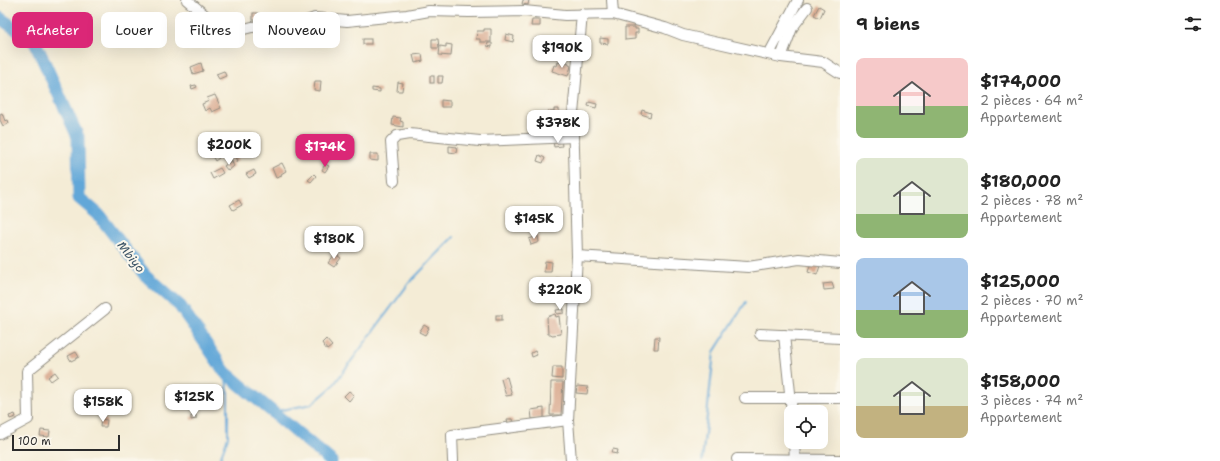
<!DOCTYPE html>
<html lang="fr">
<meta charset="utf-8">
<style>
:root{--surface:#fff;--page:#f2f2f2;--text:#222;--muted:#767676;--accent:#db2777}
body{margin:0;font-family:"Shantell Sans",sans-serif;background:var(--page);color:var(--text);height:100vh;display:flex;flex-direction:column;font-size:15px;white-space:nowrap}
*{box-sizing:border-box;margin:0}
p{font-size:13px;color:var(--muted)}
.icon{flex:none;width:22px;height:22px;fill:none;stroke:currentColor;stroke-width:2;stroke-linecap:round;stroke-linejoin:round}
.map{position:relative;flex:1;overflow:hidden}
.sheet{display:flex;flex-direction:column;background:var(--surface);width:380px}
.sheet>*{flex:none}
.hud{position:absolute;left:12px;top:12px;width:380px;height:36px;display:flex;gap:8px}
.fabs{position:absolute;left:784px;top:405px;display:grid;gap:8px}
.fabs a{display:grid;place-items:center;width:44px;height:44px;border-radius:8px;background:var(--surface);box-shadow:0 4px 16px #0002;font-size:20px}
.scale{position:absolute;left:12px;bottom:10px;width:108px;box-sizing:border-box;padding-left:4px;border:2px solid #2b2b2b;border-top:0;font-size:11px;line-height:14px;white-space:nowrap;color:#2b2b2b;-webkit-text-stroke:3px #fbf7ec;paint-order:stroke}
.price{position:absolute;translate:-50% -34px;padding:0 9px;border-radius:8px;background:#fff;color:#222;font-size:13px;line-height:26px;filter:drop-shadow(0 1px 2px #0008)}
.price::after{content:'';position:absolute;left:50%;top:24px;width:12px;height:9px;margin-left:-6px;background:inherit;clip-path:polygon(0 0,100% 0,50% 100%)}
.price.selected{background:var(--accent);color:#fff}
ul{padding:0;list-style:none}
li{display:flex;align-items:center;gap:12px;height:100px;padding:0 16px}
li span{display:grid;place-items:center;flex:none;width:112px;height:80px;border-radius:8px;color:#555}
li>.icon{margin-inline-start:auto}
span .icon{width:48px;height:48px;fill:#fffc;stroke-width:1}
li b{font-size:17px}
h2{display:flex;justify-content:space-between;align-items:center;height:48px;padding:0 16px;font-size:17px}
.chip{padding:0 14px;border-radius:8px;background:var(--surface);box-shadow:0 4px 16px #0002;font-size:14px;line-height:36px}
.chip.selected{background:var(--accent);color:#fff}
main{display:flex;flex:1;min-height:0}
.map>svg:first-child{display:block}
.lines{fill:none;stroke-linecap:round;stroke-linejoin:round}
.stream{stroke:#62a7d8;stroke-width:2}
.river{stroke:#62a7d8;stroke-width:13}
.building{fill:#d9a98e}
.minor-casing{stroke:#908c80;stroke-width:12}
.minor{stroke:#fff;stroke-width:10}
.labels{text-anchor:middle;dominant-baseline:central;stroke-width:4;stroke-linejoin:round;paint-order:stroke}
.water-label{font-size:12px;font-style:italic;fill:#3e5668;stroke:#fbf7ec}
</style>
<main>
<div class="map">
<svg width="840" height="461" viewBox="0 0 840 461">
<rect width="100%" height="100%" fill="#fbf7ec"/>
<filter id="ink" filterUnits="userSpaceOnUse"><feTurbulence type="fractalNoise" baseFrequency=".025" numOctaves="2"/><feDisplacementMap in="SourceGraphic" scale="8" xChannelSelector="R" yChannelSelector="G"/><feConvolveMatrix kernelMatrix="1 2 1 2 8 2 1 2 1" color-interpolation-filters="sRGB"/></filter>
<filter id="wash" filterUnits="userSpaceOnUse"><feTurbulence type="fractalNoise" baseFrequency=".012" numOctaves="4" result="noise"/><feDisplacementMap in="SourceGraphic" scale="16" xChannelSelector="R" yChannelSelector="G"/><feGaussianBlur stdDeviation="0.9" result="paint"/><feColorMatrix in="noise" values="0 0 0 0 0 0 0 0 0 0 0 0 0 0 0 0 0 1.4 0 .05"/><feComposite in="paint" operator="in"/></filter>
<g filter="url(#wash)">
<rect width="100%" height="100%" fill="#f4ecd6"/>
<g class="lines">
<g class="stream">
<polyline points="272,412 312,404 332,387 409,283 454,237"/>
<polyline points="219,461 228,437 228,392 225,372"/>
<polyline points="702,461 714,352 746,302"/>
</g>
<polyline class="river" points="0,18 35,42 78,137 79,198 98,214 145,275 180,306 225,372 331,461"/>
</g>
<g id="blocks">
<g class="building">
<polygon points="523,0 529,0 528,5 522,4"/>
<polygon points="819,6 824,9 820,18 814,15"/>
<rect x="253" y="13" width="5" height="7"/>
<polygon points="532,20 540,20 540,26 531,26"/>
<polygon points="625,27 635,27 635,29 638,29 638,33 635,33 635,39 625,40"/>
<polygon points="484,29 491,29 491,42 480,42 480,39 476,39 477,31 484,31"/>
<polygon points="506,34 514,36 513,42 505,40"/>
<polygon points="600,38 608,39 608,44 600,43"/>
<rect x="363" y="39" width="8" height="5"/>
<polygon points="432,39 438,39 439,48 432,48"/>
<polygon points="549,42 557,44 556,50 548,48"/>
<polygon points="488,43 492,43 492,47 487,46"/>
<polygon points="446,44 452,45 451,56 439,55 440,46 446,47"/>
<polygon points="422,54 423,61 415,63 413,55"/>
<polygon points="558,62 564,64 565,62 569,63 569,65 571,66 568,76 552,71 554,65 557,66"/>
<polygon points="201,63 203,71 193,74 191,67"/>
<polygon points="224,71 226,76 219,79 216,74"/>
<rect x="430" y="76" width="4" height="7"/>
<polygon points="438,76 443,76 442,83 438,83"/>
<polygon points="315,81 321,81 320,91 314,90"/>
<polygon points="398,82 403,83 402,91 397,91"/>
<polygon points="196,85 197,87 192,89 191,86"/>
<polygon points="372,88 380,89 380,92 372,91"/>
<polygon points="215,95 221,108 212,112 210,108 205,111 202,104 209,101 207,98"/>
<polygon points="441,100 450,101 450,107 441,107"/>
<polygon points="589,102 597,104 596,108 588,106"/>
<polygon points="554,109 559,109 559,122 548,122 548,112 554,112"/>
<polygon points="642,110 651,113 650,117 641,114"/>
<polygon points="2,113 5,121 8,120 9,123 3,126 0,120 0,114"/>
<polygon points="393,117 401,118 400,121 403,122 403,127 392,125"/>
<polygon points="561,140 562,146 554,147 553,141"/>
<polygon points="449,146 457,147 456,153 449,152"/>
<polygon points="339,147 346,150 345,153 337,151"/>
<polygon points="216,152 219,158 215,161 211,154"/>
<polygon points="370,154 378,154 378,161 370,160"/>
<polygon points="235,155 238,161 233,163 231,158"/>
<polygon points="539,155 545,158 543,163 537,161"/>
<polygon points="231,161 234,166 228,171 224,166"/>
<polygon points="282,163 286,171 281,174 282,176 276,178 272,168"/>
<polygon points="325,164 329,166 325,172 322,170"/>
<polygon points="220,168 223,173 213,179 210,173"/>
<polygon points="254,170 256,174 249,178 246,174"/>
<polygon points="314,174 316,176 311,182 308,180"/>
<polygon points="239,200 242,205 233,210 230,205"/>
<polygon points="538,236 539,242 531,245 529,239"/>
<polygon points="335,254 341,258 334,267 328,263"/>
<polygon points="545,261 552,262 551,272 544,272"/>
<polygon points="811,262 820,266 817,275 808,272"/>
<polygon points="556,278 569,279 568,288 556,288"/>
<polygon points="832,283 834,289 824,290 823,284"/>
<polygon points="564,309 564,313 557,314 556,310"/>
<polygon points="555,314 556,317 559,316 561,334 552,335 551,334 548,334 547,317"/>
<rect x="496" y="315" width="6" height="5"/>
<polygon points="424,325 429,328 425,335 419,332"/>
<polygon points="655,337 659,337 658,349 654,349"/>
<polygon points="326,339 332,346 327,350 322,343"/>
<polygon points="535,351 537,355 532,357 531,353"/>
<polygon points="76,352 79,357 71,361 68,356"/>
<polygon points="553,367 562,367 562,379 552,378"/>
<polygon points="55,372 58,376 51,381 48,377"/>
<polygon points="507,377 512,395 506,396 501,379"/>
<polygon points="551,382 563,382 561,415 550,415"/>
<polygon points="577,386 588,387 587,394 576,393"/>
<polygon points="349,391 354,395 349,401 344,396"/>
<polygon points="544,408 544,418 532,419 531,410"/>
<polygon points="15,414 16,417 10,419 9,416"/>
<polygon points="196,415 196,419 191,420 191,416"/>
<polygon points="101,419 107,420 106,427 100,427"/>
<polygon points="507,419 512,419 513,423 508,423"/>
<polygon points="41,430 50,431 49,437 40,436"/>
<polygon points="613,449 618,450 617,454 612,453"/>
</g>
</g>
</g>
<g filter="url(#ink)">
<use href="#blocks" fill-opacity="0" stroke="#908c80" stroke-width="1"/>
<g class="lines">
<defs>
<g id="minor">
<polyline points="187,0 206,16 240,30 252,27 296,25 315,18 347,21 407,15 429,11 469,12 524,11 565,15 613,14 665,28 683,35 781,57 823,62 840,73"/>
<polyline points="612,0 613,14"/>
<polyline points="769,54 798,0"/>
<polyline points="781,57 792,28 807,8"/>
<polyline points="394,181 391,142 397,136 409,134 480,141 574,137"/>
<polyline points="577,256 748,267 799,259 840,263"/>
<polyline points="760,334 840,338"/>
<polyline points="784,335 792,412"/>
<polyline points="745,398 840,398"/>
<polyline points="568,420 571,461"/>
<polyline points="0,434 28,419 27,371 105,309"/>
<polyline points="794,442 795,461"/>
<polyline points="737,459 840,460"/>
<polyline points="453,461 452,435 568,420 577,256 573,114 582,14"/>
</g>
</defs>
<use href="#minor" class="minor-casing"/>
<use href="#minor" class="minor"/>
</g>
</g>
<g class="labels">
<g class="water-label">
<text transform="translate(131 257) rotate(52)">Mbiyo</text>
</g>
</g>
</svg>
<div class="fabs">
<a><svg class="icon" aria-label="locate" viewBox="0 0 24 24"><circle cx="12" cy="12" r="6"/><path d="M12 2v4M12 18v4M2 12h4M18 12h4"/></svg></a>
</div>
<div class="scale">100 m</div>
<b class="price" style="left:562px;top:69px">$190K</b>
<b class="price" style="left:558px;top:144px">$378K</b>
<b class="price" style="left:229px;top:166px">$200K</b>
<b class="price selected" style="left:325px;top:168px">$174K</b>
<b class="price" style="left:534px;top:240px">$145K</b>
<b class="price" style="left:334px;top:260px">$180K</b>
<b class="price" style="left:560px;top:311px">$220K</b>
<b class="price" style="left:194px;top:418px">$125K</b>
<b class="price" style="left:103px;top:423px">$158K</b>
<div class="hud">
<a class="chip selected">Acheter</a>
<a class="chip">Louer</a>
<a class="chip">Filtres</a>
<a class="chip">Nouveau</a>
</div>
</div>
<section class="sheet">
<h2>9 biens<svg class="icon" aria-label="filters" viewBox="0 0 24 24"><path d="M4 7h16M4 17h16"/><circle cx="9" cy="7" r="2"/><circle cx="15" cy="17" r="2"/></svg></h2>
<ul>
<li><span style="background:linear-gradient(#f6c9c9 60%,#8fb573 0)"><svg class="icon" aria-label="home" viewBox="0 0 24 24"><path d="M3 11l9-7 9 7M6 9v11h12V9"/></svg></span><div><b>$174,000</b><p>2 pièces · 64 m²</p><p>Appartement</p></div></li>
<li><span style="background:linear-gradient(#dfe7d0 70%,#8fb573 0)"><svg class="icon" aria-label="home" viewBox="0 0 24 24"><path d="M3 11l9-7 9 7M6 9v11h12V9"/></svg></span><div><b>$180,000</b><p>2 pièces · 78 m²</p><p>Appartement</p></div></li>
<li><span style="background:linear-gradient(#a9c7e8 65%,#8fb573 0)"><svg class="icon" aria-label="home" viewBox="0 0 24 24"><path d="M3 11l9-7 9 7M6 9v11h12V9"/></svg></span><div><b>$125,000</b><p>2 pièces · 70 m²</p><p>Appartement</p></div></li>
<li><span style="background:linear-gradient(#dfe7d0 60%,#c2b280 0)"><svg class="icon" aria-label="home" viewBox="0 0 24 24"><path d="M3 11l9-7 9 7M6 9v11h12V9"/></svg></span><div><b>$158,000</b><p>3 pièces · 74 m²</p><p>Appartement</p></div></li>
</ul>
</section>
</main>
